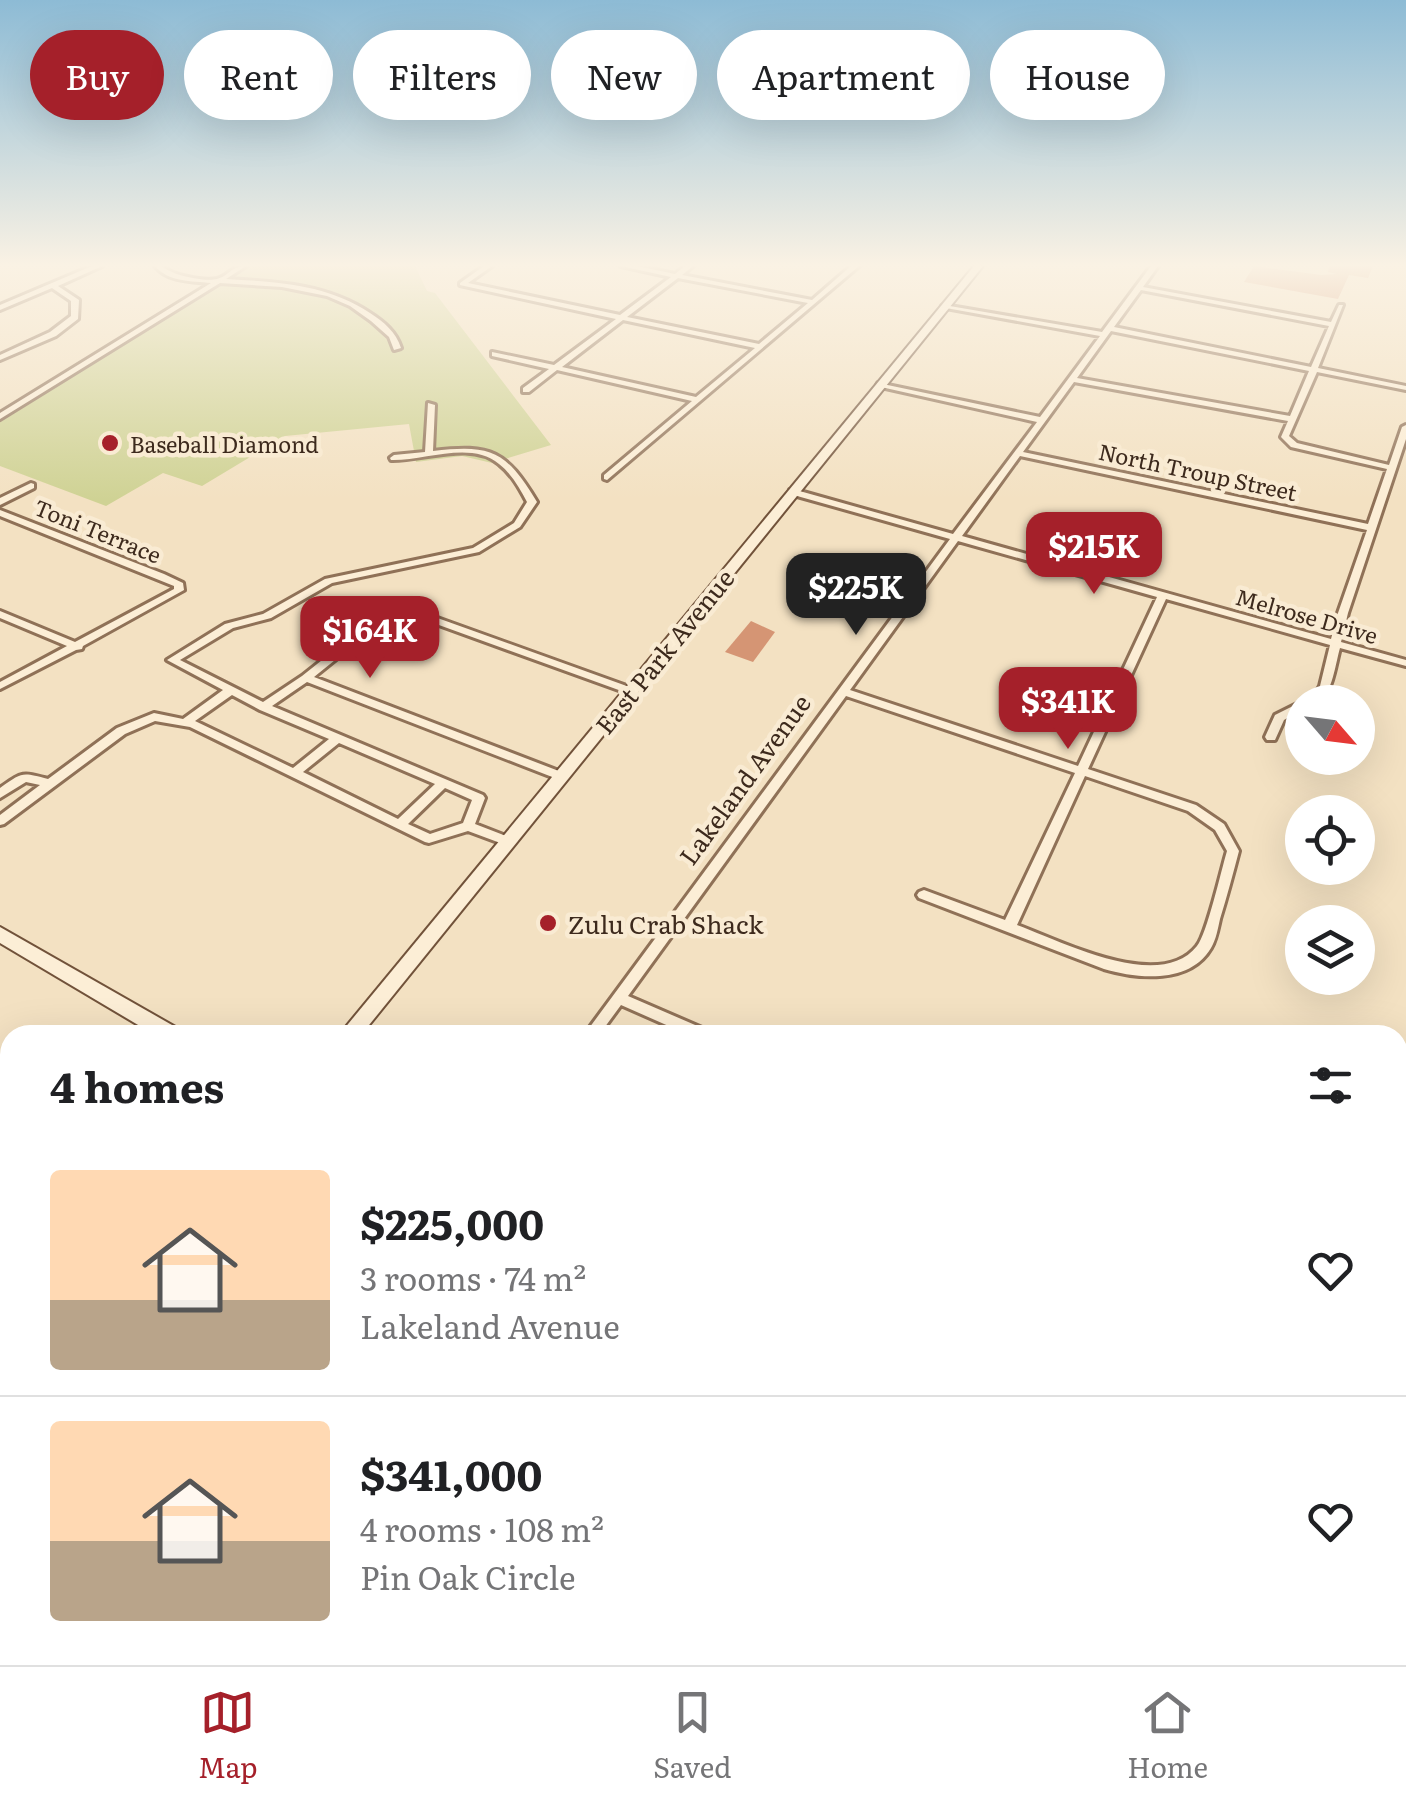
<!DOCTYPE html>
<meta charset="utf-8">
<style>
:root{--surface:#fff;--page:#f6f6f6;--text:#202124;--muted:#757577;--line:#e0e0e0;--accent:#a5202a}
body{margin:0;font-family:Literata,serif;background:var(--page);color:var(--text);height:100vh;display:flex;flex-direction:column;font-size:38px;white-space:nowrap}
*{box-sizing:border-box;margin:0}
p{font-size:32px;color:var(--muted)}
.icon{flex:none;width:55px;height:55px;fill:none;stroke:currentColor;stroke-width:2;stroke-linecap:round;stroke-linejoin:round}
.map{position:relative;flex:1;overflow:hidden}
.drawer{position:absolute;left:0px;top:1025px;width:1408px;height:640px;display:flex;flex-direction:column;background:var(--surface);border-radius:30px 30px 0 0;box-shadow:0 10px 40px #0002}
.drawer>*{flex:none}
.hud{position:absolute;left:30px;top:30px;width:1348px;height:90px;display:flex;gap:20px}
.needle{width:65px;rotate:118deg}
.tools{position:absolute;left:1285px;top:685px;display:grid;gap:20px}
.tools a{display:grid;place-items:center;width:90px;height:90px;border-radius:50%;background:var(--surface);box-shadow:0 10px 40px #0002;font-size:50px}
.price{position:absolute;translate:-50% -85px;padding:0 22px;border-radius:20px;background:var(--accent);color:#fff;font-size:32px;line-height:65px;filter:drop-shadow(0 2px 5px #0008)}
.price::after{content:'';position:absolute;left:50%;top:60px;width:30px;height:22px;margin-left:-15px;background:inherit;clip-path:polygon(0 0,100% 0,50% 100%)}
.price.selected{background:#222;color:#fff}
ul{padding:0;list-style:none}
li{display:flex;align-items:center;gap:30px;height:250px;padding:0 50px}
li+li{border-top:2px solid var(--line)}
li span{display:grid;place-items:center;flex:none;width:280px;height:200px;border-radius:10px;color:#555}
li>.icon{margin-inline-start:auto}
span .icon{width:120px;height:120px;fill:#fffc;stroke-width:1}
li b{font-size:42px}
h2{display:flex;justify-content:space-between;align-items:center;height:120px;padding:0 50px;font-size:42px}
.chip{padding:0 35px;border-radius:45px;background:var(--surface);box-shadow:0 10px 40px #0002;font-size:35px;line-height:90px}
.chip.selected{background:var(--accent);color:#fff}
.tabs{display:flex;justify-content:space-around;align-items:center;height:140px;border-top:2px solid var(--line);background:var(--surface);font-size:28px;color:var(--muted)}
.tabs a{display:grid;justify-items:center;gap:5px}
.tabs .selected{color:var(--accent)}
.map>svg:first-child{display:block}
.green{fill:#cfd294}
.building{fill:#d59574}
.lines{fill:none;stroke-linecap:round;stroke-linejoin:round}
.street-casing{stroke:#8f7157;stroke-width:6}
.secondary-casing{stroke:#71523a;stroke-width:4}
.street{fill:#fceed6;fill-rule:evenodd}
.secondary{fill:#fceed6;fill-rule:evenodd}
.poi-dot{fill:#a5202a;stroke:#f9ebd3;stroke-width:4}
.labels{text-anchor:middle;dominant-baseline:central;stroke-width:9;stroke-linejoin:round;paint-order:stroke}
.far-poi-label{font-size:22px;fill:#3d2a1d;stroke:#f9ebd3;text-anchor:start}
.far-street-label{font-size:22px;fill:#3d2a1d;stroke:#f9ebd3}
.street-label{font-size:25px;fill:#3d2a1d;stroke:#f9ebd3}
.poi-label{font-size:25px;fill:#3d2a1d;stroke:#f9ebd3;text-anchor:start}
</style>
<div class="map">
<svg width="1406" height="1665" viewBox="0 0 1406 1665">
<rect width="100%" height="100%" fill="#f3e1c2"/>
<polygon class="green" points="250,266 415,266 427,291 435,293 551,445 492,463 462,456 416,462 409,424 285,436 202,486 163,473 106,506 0,466 0,422"/>
<g class="building">
<polygon points="1254,266 1321,275 1337,274 1328,272 1329,266 1373,266 1368,278 1349,275 1338,299 1244,282"/>
<polygon points="751,621 775,632 753,662 725,652"/>
</g>
<g class="lines">
<defs>
<g id="street">
<polygon points="92,266 102,266 58,286 79,300 78,319 56,336 0,360 0,355 50,332 71,316 71,301 52,288 0,310 0,305"/>
<path d="M 155,266 L 162,266 C 171,275 203,282 217,279 C 229,276 231,266 246,266 L 226,279 C 277,282 327,284 370,313 C 384,322 396,332 401,348 L 394,350 L 389,337 L 371,321 L 350,306 L 327,296 L 282,287 L 220,283 L 0,419 L 0,413 L 211,283 C 192,281 168,282 155,266 Z"/>
<path d="M 484,266 L 492,266 L 468,283 L 620,315 L 671,277 L 621,266 L 637,266 L 675,274 L 685,266 L 693,266 L 682,275 L 812,300 L 851,266 L 859,266 L 607,480 L 604,479 L 604,475 L 692,401 L 557,370 L 529,392 L 523,392 L 523,388 L 549,369 L 492,356 L 492,352 L 554,365 L 616,319 L 460,285 L 460,283 ZM 678,278 L 808,303 L 759,344 L 627,317 ZM 623,320 L 755,348 L 696,397 L 562,367 Z"/>
<path d="M 1151,266 L 1158,266 L 1143,287 L 1331,322 L 1339,305 L 1343,305 L 1318,368 L 1406,386 L 1406,390 L 1317,372 L 1289,436 L 1297,443 L 1389,465 L 1402,427 L 1406,425 L 1406,439 L 1348,613 L 1341,642 L 1406,660 L 1406,666 L 1340,648 C 1336,661 1332,695 1319,701 C 1315,703 1307,702 1302,702 L 1302,709 L 1284,720 L 1275,740 L 1267,740 L 1265,737 L 1275,715 L 1315,695 L 1320,686 L 1330,645 L 1166,599 L 1088,769 L 1196,805 L 1224,824 L 1239,851 C 1233,874 1227,896 1220,919 C 1218,928 1216,940 1211,948 C 1190,984 1138,979 1104,969 L 919,898 L 917,895 L 919,892 L 924,890 L 1005,920 L 1075,773 L 846,696 L 628,996 L 709,1031 L 711,1035 L 689,1035 L 621,1005 L 599,1035 L 584,1035 L 950,539 L 790,494 L 790,490 L 796,490 L 953,534 L 1037,422 L 881,387 L 877,385 L 878,383 L 1040,417 L 1100,336 L 946,308 L 942,306 L 944,305 L 1102,332 ZM 1141,290 L 1329,326 L 1311,367 L 1114,327 ZM 1111,331 L 1309,371 L 1290,416 L 1077,378 ZM 1074,382 L 1288,421 L 1281,437 L 1291,447 L 1387,469 L 1368,524 L 1023,452 ZM 1020,456 L 1367,530 L 1338,613 L 1331,639 L 962,536 ZM 958,541 L 1157,597 L 1078,766 L 850,690 ZM 1085,776 L 1188,811 L 1215,830 L 1227,851 C 1221,871 1207,934 1197,946 C 1160,993 1061,941 1017,925 Z"/>
<path d="M 428,403 L 435,405 L 433,451 C 492,444 506,451 537,502 L 520,527 L 479,552 L 332,583 L 271,618 L 233,628 L 180,660 L 263,702 L 302,676 L 385,610 L 404,606 L 635,689 L 637,691 L 635,693 L 627,693 L 403,612 L 392,614 L 314,677 L 564,773 L 566,776 L 564,779 L 560,780 L 307,682 L 272,706 L 483,795 L 485,798 L 475,824 L 511,838 L 513,841 L 511,844 L 503,844 L 468,831 L 429,843 L 425,842 L 190,727 L 155,721 L 125,734 L 4,824 L 0,825 L 0,815 L 40,785 L 26,782 L 0,798 L 0,788 C 23,772 21,772 48,779 L 117,728 L 154,713 L 183,719 L 223,690 L 167,660 L 225,624 L 263,614 L 325,579 L 473,548 L 514,523 L 527,502 C 520,489 512,474 499,464 C 471,440 424,461 391,460 L 390,458 L 394,455 L 425,452 ZM 232,695 L 260,710 L 329,739 L 293,768 L 195,721 ZM 339,743 L 435,784 L 398,819 L 303,772 ZM 445,788 L 472,800 L 463,823 L 430,834 L 408,824 Z"/>
<polygon points="31,483 34,484 34,488 0,505 0,498"/>
<polygon points="0,510 164,574 183,583 184,590 83,646 82,649 76,650 0,689 0,682 67,646 0,618 0,611 75,642 174,589 174,586 0,516"/>
<polygon points="1406,1063 1406,1125 1403,1132 1398,1134 1398,1076 1401,1065"/>
<polygon points="1398,1330 1406,1334 1406,1352 1398,1348"/>
<polygon points="130,1655 153,1655 149,1665 125,1665"/>
<polygon points="942,1655 962,1655 960,1665 938,1665"/>
<polygon points="1008,1655 1028,1655 1026,1665 1004,1665"/>
</g>
<g id="secondary">
<polygon points="974,266 983,266 361,1035 339,1035"/>
<polygon points="0,927 179,1029 182,1035 155,1035 0,943"/>
<polygon points="10,1437 10,1470 0,1474 0,1441"/>
<polygon points="1302,1655 1347,1655 1351,1665 1306,1665"/>
</g>
</defs>
<use href="#street" class="street-casing"/>
<use href="#secondary" class="secondary-casing"/>
<use href="#street" class="street"/>
<use href="#secondary" class="secondary"/>
</g>
<linearGradient id="sky" x2="0" y2="1"><stop stop-color="#8dbbd5"/><stop offset="0.53" stop-color="#faf2e4"/><stop offset="1" stop-color="#faf2e4" stop-opacity="0"/></linearGradient>
<rect width="1406" height="500" fill="url(#sky)"/>
<g class="poi-dot">
<circle cx="110" cy="443" r="10"/>
<circle cx="548" cy="923" r="10"/>
</g>
<g class="labels">
<g class="far-poi-label">
<text x="130" y="443">Baseball Diamond</text>
</g>
<g class="far-street-label">
<text transform="translate(1198 471) rotate(12)">North Troup Street</text>
<text transform="translate(98 530) rotate(22)">Toni Terrace</text>
<text transform="translate(1307 615) rotate(16)">Melrose Drive</text>
</g>
<g class="street-label">
<text transform="translate(664 651) rotate(-51)">East Park Avenue</text>
<text transform="translate(744 779) rotate(-54)">Lakeland Avenue</text>
</g>
<g class="poi-label">
<text x="568" y="923">Zulu Crab Shack</text>
</g>
</g>
</svg>
<div class="tools">
<a><svg class="needle" viewBox="-14 -14 28 28"><path d="M0-13l5 13h-10z" fill="#e53935"/><path d="M0 13l5-13h-10z" fill="#757577"/></svg></a>
<a><svg class="icon" aria-label="locate" viewBox="0 0 24 24"><circle cx="12" cy="12" r="6"/><path d="M12 2v4M12 18v4M2 12h4M18 12h4"/></svg></a>
<a><svg class="icon" aria-label="layers" viewBox="0 0 24 24"><path d="M12 4l9 5-9 5-9-5zM3 14l9 5 9-5"/></svg></a>
</div>
<b class="price" style="left:1094px;top:597px">$215K</b>
<b class="price selected" style="left:856px;top:638px">$225K</b>
<b class="price" style="left:370px;top:681px">$164K</b>
<b class="price" style="left:1068px;top:752px">$341K</b>
<div class="hud">
<a class="chip selected">Buy</a>
<a class="chip">Rent</a>
<a class="chip">Filters</a>
<a class="chip">New</a>
<a class="chip">Apartment</a>
<a class="chip">House</a>
</div>
<section class="drawer">
<h2>4 homes<svg class="icon" aria-label="filters" viewBox="0 0 24 24"><path d="M4 7h16M4 17h16"/><circle cx="9" cy="7" r="2"/><circle cx="15" cy="17" r="2"/></svg></h2>
<ul>
<li><span style="background:linear-gradient(#ffd9b3 65%,#b9a48a 0)"><svg class="icon" aria-label="home" viewBox="0 0 24 24"><path d="M3 11l9-7 9 7M6 9v11h12V9"/></svg></span><div><b>$225,000</b><p>3 rooms · 74 m²</p><p>Lakeland Avenue</p></div><svg class="icon" aria-label="heart" viewBox="0 0 24 24"><path d="M12 20l-8-8c-3-5 5-10 8-4 3-6 11-1 8 4z"/></svg></li>
<li><span style="background:linear-gradient(#ffd9b3 60%,#b9a48a 0)"><svg class="icon" aria-label="home" viewBox="0 0 24 24"><path d="M3 11l9-7 9 7M6 9v11h12V9"/></svg></span><div><b>$341,000</b><p>4 rooms · 108 m²</p><p>Pin Oak Circle</p></div><svg class="icon" aria-label="heart" viewBox="0 0 24 24"><path d="M12 20l-8-8c-3-5 5-10 8-4 3-6 11-1 8 4z"/></svg></li>
</ul>
</section>
</div>
<nav class="tabs">
<a class="selected"><svg class="icon" aria-label="map" viewBox="0 0 24 24"><path d="M3 6l6-2 6 2 6-2v14l-6 2-6-2-6 2zM9 4v14M15 6v14"/></svg>Map</a>
<a><svg class="icon" aria-label="saved" viewBox="0 0 24 24"><path d="M7 4h10v16l-5-4-5 4z"/></svg>Saved</a>
<a><svg class="icon" aria-label="home" viewBox="0 0 24 24"><path d="M3 11l9-7 9 7M6 9v11h12V9"/></svg>Home</a>
</nav>
